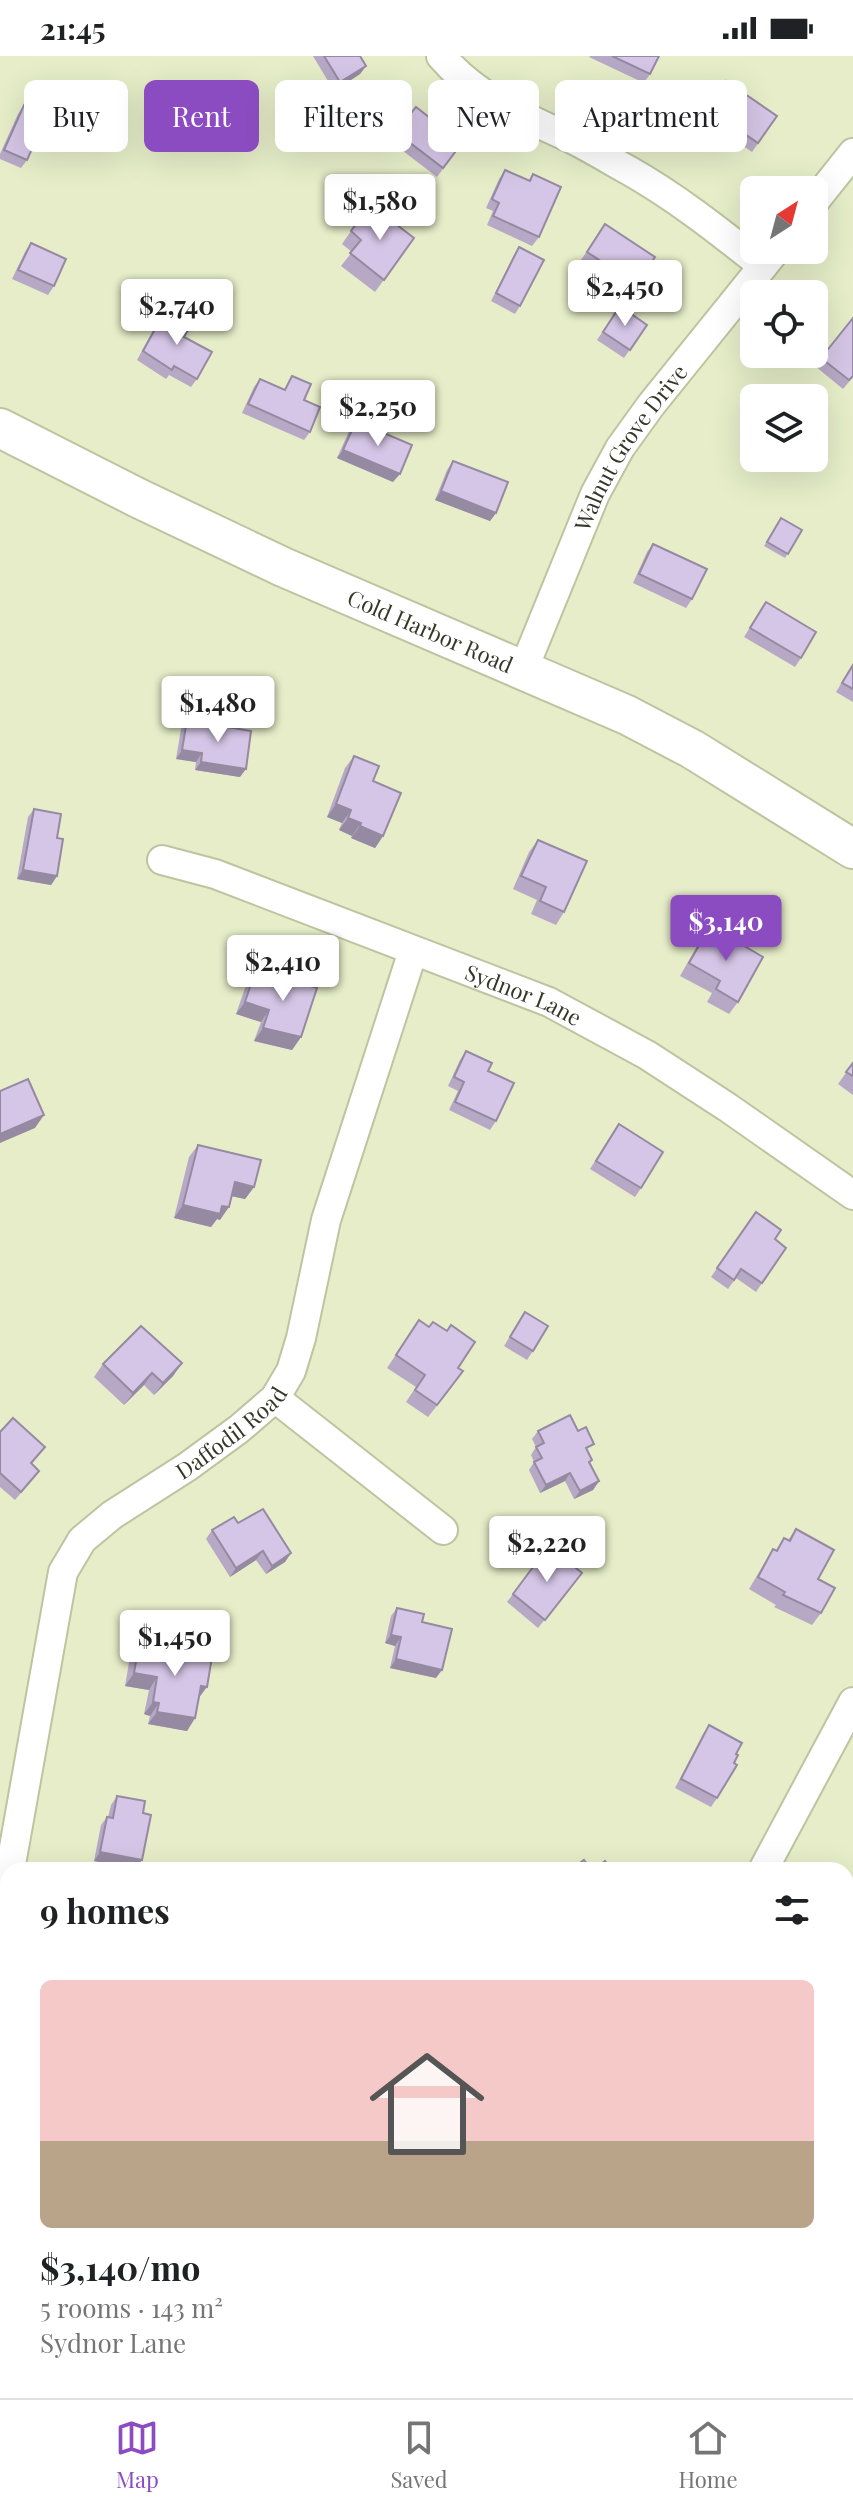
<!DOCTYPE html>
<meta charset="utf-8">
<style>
:root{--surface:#fff;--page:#f2f2f2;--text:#202124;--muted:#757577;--line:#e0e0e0;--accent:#8c4cc1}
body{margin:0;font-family:"Playfair Display",serif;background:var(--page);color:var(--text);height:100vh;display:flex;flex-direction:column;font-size:30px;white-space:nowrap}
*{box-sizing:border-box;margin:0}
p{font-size:26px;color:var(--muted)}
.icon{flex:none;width:44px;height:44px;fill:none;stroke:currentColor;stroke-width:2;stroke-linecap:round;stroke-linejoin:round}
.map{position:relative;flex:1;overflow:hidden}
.drawer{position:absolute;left:0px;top:1806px;width:854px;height:536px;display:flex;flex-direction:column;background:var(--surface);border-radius:24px 24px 0 0;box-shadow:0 8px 32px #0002}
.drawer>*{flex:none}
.top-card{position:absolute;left:24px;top:24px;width:806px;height:72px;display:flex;gap:16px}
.needle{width:52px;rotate:36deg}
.fabs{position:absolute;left:740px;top:120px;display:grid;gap:16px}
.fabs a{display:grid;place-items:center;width:88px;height:88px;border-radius:12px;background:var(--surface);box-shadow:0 8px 32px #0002;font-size:40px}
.price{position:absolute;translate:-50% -68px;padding:0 18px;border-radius:8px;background:#fff;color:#222;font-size:26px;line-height:52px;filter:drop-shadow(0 2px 4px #0008)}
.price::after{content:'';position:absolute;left:50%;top:48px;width:24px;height:18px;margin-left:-12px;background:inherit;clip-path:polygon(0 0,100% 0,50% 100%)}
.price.on{background:var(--accent);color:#fff}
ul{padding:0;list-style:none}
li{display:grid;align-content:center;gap:16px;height:424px;padding:0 40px}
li+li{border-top:2px solid var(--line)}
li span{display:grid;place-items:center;height:248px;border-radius:12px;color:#555}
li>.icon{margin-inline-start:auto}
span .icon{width:144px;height:144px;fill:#fffc;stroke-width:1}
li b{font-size:34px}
h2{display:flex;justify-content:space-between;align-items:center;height:96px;padding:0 40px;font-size:34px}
.chip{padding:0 28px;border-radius:12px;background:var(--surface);box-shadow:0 8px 32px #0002;font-size:28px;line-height:72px}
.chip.on{background:var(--accent);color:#fff}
.status{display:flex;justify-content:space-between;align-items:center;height:56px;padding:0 40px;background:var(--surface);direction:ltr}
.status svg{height:22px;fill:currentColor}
.tab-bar{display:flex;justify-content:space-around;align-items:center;height:112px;border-top:2px solid var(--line);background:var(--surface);font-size:22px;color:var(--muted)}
.tab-bar a{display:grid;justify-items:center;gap:4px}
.tab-bar .on{color:var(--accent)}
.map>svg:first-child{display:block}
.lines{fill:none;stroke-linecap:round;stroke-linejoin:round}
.street-casing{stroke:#bdc4a0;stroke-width:32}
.secondary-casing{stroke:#bdc4a0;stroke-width:42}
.street{stroke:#fff;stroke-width:28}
.secondary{stroke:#fff;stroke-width:38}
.wall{fill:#b7a9c6}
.shaded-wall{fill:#958aa1}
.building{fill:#d5c5e6;stroke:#958aa1;stroke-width:2}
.labels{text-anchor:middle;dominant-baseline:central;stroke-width:7;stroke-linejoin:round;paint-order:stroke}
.street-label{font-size:22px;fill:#353829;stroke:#fff}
</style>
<div class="status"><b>21:45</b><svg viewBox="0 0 49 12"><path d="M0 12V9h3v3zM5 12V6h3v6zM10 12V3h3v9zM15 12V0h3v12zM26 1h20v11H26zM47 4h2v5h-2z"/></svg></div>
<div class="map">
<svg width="853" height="2342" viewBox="0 0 853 2342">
<rect width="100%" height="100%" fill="#e6edc8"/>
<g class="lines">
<defs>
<g id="street">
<path d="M 441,0 C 479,44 524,60 574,84 C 592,93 610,104 628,114 C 676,141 720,176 763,210"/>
<polyline points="814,146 853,97"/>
<path id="s1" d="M 524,612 L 595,438 L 620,392 L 651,349 L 776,194"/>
<path id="s2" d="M 162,804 L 215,818 L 549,946 L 647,999 L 727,1051 L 853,1139"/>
<polyline points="275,1342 443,1474"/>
<path id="s3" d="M 10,1814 L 63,1516 L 82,1484 L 112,1459 L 187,1411 L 239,1373 L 275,1342 L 291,1315 L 301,1282 L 326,1164 L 413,895"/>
<polyline points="763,1814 853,1646"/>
<polyline points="0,1872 8,1826"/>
<polyline points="846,1918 853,1905"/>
<polyline points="78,2342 87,2334"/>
</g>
<g id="secondary">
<path id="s4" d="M 0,372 L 138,442 L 283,511 L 627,659 L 692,693 L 853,793"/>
</g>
</defs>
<use href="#street" class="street-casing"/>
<use href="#secondary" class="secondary-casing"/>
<use href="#street" class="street"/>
<use href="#secondary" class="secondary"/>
</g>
<g class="wall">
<polygon points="313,0 360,0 366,10 360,18 334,35"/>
<polygon points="590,0 659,0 650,18 644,27 589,1"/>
<polygon points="726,25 777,60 752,96 701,61"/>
<polygon points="24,49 27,104 21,112 0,103 0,98 18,58"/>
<polygon points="416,51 462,87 437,121 390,85"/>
<polygon points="505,114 528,125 533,118 539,181 532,190 487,169 493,155 486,152 499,123"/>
<polygon points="605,168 655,201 625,247 607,235 613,225 581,204"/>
<polygon points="351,175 414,182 375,236 341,210 352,196 342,188"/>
<polygon points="31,187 54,230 48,239 12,223 25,196"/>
<polygon points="519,191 520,250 515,258 491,245 514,199"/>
<polygon points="620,250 647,269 624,302 597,284"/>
<polygon points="164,257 184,281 197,323 191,331 169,319 166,323 137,304 158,265"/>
<polygon points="853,262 853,321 843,333 815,310"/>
<polygon points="292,320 304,344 310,376 304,384 242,357 254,331 260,323 284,334"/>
<polygon points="356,365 393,426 337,402 350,373"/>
<polygon points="754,371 754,394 743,386"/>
<polygon points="453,405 496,457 490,465 435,444 447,414"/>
<polygon points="781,462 802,474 785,502 764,490"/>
<polygon points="653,488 692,543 686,552 633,527 647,496"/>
<polygon points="766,546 801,602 795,611 744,581"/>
<polygon points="853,608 853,646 836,636"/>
<polygon points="187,664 240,721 195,714 196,706 176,703 181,673"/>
<polygon points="354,700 373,725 383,780 375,792 351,782 352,780 339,774 342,767 327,761 345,712"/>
<polygon points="34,753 57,782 57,820 51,829 17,823 28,761"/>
<polygon points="538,784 564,856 556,869 531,858 537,844 513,833 529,796"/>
<polygon points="710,870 738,946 729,958 707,946 712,937 680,920 701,883"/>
<polygon points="254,919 275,926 279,920 301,981 292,994 254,985 261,966 236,958 245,932"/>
<polygon points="466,995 488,1015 496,1065 490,1074 449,1054 458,1035 448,1030 460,1004"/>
<polygon points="853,1007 853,1039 838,1028"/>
<polygon points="613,1076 641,1132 635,1141 590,1113"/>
<polygon points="198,1089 254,1131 245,1143 231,1140 220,1164 217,1163 211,1171 174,1162 189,1101"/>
<polygon points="756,1156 775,1183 786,1192 756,1236 736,1222 728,1233 711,1221"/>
<polygon points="525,1256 533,1295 527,1304 504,1290"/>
<polygon points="419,1264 454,1328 428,1361 406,1346 416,1331 387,1312"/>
<polygon points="182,1307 173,1320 154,1339 144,1329 124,1349 94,1321 103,1308"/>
<polygon points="538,1375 588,1396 592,1404 590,1407 599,1425 593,1434 574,1443 565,1425 540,1437 529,1414 534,1406 531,1399 536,1391 532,1383"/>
<polygon points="0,1376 45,1391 31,1408 39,1415 15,1444 0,1431"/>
<polygon points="238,1467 291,1497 285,1506 266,1518 256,1504 230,1521 206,1483 212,1474"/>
<polygon points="796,1473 818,1523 821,1557 812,1569 774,1551 776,1549 749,1533 765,1506 773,1493 776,1494 784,1482 788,1484"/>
<polygon points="547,1503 582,1517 538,1572 507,1546 536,1507 539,1509"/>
<polygon points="397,1552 436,1622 390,1612 395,1590 385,1587 391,1560"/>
<polygon points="139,1588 199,1641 195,1662 187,1675 148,1668 150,1660 144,1658 149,1634 125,1630 130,1601"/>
<polygon points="709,1669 736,1698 717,1742 711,1751 675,1732 703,1678"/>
<polygon points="117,1740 143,1757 136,1813 94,1805 101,1769 107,1761 108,1761 111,1749"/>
</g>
<g class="shaded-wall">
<polygon points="366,10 360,18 334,35 340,26"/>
<polygon points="343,394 400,418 393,426 337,402"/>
<polygon points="441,435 496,457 490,465 435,444"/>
<polygon points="182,694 202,697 196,706 176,703"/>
<polygon points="201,706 246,713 240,721 195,714"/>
<polygon points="336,748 351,754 342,767 327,761"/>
<polygon points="348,762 361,767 352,780 339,774"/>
<polygon points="360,770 383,780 375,792 351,782"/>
<polygon points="23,814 57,820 51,829 17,823"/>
<polygon points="245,946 269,954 261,966 236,958"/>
<polygon points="263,972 301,981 292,994 254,985"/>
<polygon points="44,1059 35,1072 0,1087 0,1078"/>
<polygon points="235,1126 254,1131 245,1143 226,1139"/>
<polygon points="183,1149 222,1150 229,1151 220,1164 217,1163 211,1171 174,1162"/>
<polygon points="182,1307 173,1320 154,1339 163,1327"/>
<polygon points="152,1317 144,1329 124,1349 133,1337"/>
<polygon points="570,1417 565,1425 540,1437 546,1429"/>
<polygon points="599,1425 593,1434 574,1443 580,1435"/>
<polygon points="263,1495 256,1504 230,1521 236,1512"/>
<polygon points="291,1497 285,1506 266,1518 272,1510"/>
<polygon points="391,1579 401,1581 395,1590 385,1587"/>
<polygon points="396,1603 442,1614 436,1622 390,1612"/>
<polygon points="134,1617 157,1621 149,1634 125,1630"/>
<polygon points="201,1630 207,1631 198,1643"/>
<polygon points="153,1646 159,1647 150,1660 144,1658"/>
<polygon points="157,1656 195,1662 187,1675 148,1668"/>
<polygon points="100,1796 142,1804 136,1813 94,1805"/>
</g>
<g class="building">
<polygon points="324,0 360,0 366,10 340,26"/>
<polygon points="612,0 659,0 650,18"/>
<polygon points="726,25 777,60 758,87 707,52"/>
<polygon points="24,49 47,60 27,104 4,94"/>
<polygon points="416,51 462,87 443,112 396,76"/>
<polygon points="505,114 530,125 533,118 561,131 539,181 493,160 499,147 492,143"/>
<polygon points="371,149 414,182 384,224 350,197 361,184 351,175"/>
<polygon points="605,168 655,201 631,238 613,226 619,217 587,196"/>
<polygon points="31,187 66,203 54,230 18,214"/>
<polygon points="519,191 544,204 520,250 496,237"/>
<polygon points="620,250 647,269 630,294 603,276"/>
<polygon points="164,257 190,270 184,281 212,296 197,323 174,310 172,314 143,295"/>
<polygon points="853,262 853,320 849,324 821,302"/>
<polygon points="292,320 311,328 304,344 320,351 310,376 248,348 260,323 285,334"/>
<polygon points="786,331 799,342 777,342"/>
<polygon points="356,365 412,389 400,418 343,394"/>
<polygon points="754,371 754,381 749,377"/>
<polygon points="453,405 508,426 496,457 441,435"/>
<polygon points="781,462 802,474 788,498 767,486"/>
<polygon points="653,488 707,513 692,543 639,518"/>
<polygon points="766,546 816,576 801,602 750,572"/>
<polygon points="853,609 853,633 842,627"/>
<polygon points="187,664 251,675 246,713 201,706 202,697 182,694"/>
<polygon points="354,700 379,710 373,725 401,737 383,780 360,770 361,767 348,762 351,754 336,748"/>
<polygon points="34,753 61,758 57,782 63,783 57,820 23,814"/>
<polygon points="538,784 587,805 564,856 540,845 546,831 521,820"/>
<polygon points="710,870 763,901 738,946 716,933 720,925 689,907"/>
<polygon points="254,919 277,927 279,920 317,932 301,981 263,972 269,954 245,946"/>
<polygon points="466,995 492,1007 488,1015 514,1027 496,1065 455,1046 464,1026 454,1021"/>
<polygon points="853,1007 853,1020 846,1016"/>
<polygon points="28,1023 44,1059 0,1078 0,1035"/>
<polygon points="619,1068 663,1096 641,1132 596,1105"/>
<polygon points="198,1089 261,1104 254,1131 235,1126 229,1151 222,1150 220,1158 183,1149"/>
<polygon points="756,1156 781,1174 775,1183 786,1192 762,1227 741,1213 734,1224 717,1212"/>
<polygon points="525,1256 548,1270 533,1295 510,1281"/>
<polygon points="419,1264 429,1271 433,1266 447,1275 451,1269 475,1286 458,1312 463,1315 437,1349 415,1334 425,1319 396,1299"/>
<polygon points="141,1270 182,1307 163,1327 152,1317 133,1337 103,1308"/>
<polygon points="570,1359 578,1375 586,1371 594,1388 586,1392 592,1404 589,1406 599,1425 580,1435 570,1417 546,1429 534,1406 542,1402 536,1391 544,1387 538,1375"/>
<polygon points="13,1362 45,1391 31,1407 39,1415 21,1436 0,1417 0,1376"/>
<polygon points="263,1453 291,1497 272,1510 263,1495 236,1512 212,1474 234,1461 238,1467"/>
<polygon points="796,1473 834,1494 818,1523 835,1532 821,1557 783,1539 785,1536 758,1521 773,1493 777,1495 784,1482 790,1485"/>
<polygon points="554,1494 582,1517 545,1564 513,1538 536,1507 539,1509 545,1502 547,1503"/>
<polygon points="397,1552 424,1558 422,1566 452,1573 442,1614 396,1603 401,1581 391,1579"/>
<polygon points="139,1588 212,1601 207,1631 201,1630 195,1662 157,1656 159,1647 153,1646 157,1621 134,1617"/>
<polygon points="709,1669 742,1687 736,1698 738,1699 734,1707 737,1709 717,1742 681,1723"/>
<polygon points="117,1740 145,1745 143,1757 151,1759 142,1804 100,1796 107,1761 113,1762"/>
<polygon points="584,1804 592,1814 571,1814"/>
<polygon points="605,1805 612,1814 594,1814"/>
</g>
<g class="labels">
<g class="street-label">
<text stroke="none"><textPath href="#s1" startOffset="246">Walnut Grove Drive</textPath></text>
<text stroke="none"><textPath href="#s4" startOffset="476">Cold Harbor Road</textPath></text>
<text stroke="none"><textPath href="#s2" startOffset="386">Sydnor Lane</textPath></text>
<text stroke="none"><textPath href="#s3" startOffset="524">Daffodil Road</textPath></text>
</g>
</g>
</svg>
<div class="fabs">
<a><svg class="needle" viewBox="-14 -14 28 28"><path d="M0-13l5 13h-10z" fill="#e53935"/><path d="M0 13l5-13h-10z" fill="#757577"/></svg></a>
<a><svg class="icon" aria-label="locate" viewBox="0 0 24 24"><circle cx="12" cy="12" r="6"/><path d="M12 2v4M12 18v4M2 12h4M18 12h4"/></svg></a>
<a><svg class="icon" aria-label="layers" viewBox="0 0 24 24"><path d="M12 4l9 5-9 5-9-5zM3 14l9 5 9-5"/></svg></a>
</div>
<b class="price" style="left:380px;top:186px">$1,580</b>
<b class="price" style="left:625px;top:272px">$2,450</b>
<b class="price" style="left:177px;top:291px">$2,740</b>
<b class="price" style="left:378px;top:392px">$2,250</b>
<b class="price" style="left:218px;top:688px">$1,480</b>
<b class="price on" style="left:726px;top:907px">$3,140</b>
<b class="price" style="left:283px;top:947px">$2,410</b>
<b class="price" style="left:547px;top:1528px">$2,220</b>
<b class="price" style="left:175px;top:1622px">$1,450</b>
<div class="top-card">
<a class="chip">Buy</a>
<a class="chip on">Rent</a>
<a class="chip">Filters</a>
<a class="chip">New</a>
<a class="chip">Apartment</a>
</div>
<section class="drawer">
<h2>9 homes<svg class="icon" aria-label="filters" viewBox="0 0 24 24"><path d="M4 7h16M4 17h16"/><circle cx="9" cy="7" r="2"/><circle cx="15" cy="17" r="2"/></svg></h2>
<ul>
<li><span style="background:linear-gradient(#f6c9c9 65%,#b9a48a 0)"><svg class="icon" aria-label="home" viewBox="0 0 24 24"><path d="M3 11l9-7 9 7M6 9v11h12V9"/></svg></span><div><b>$3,140/mo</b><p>5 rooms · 143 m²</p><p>Sydnor Lane</p></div></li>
</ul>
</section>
</div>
<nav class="tab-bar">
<a class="on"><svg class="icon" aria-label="map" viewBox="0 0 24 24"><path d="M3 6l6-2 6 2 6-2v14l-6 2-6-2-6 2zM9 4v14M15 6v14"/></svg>Map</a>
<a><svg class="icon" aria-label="saved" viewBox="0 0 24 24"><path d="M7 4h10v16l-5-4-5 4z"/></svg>Saved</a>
<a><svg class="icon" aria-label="home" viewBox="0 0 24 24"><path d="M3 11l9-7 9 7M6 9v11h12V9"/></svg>Home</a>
</nav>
